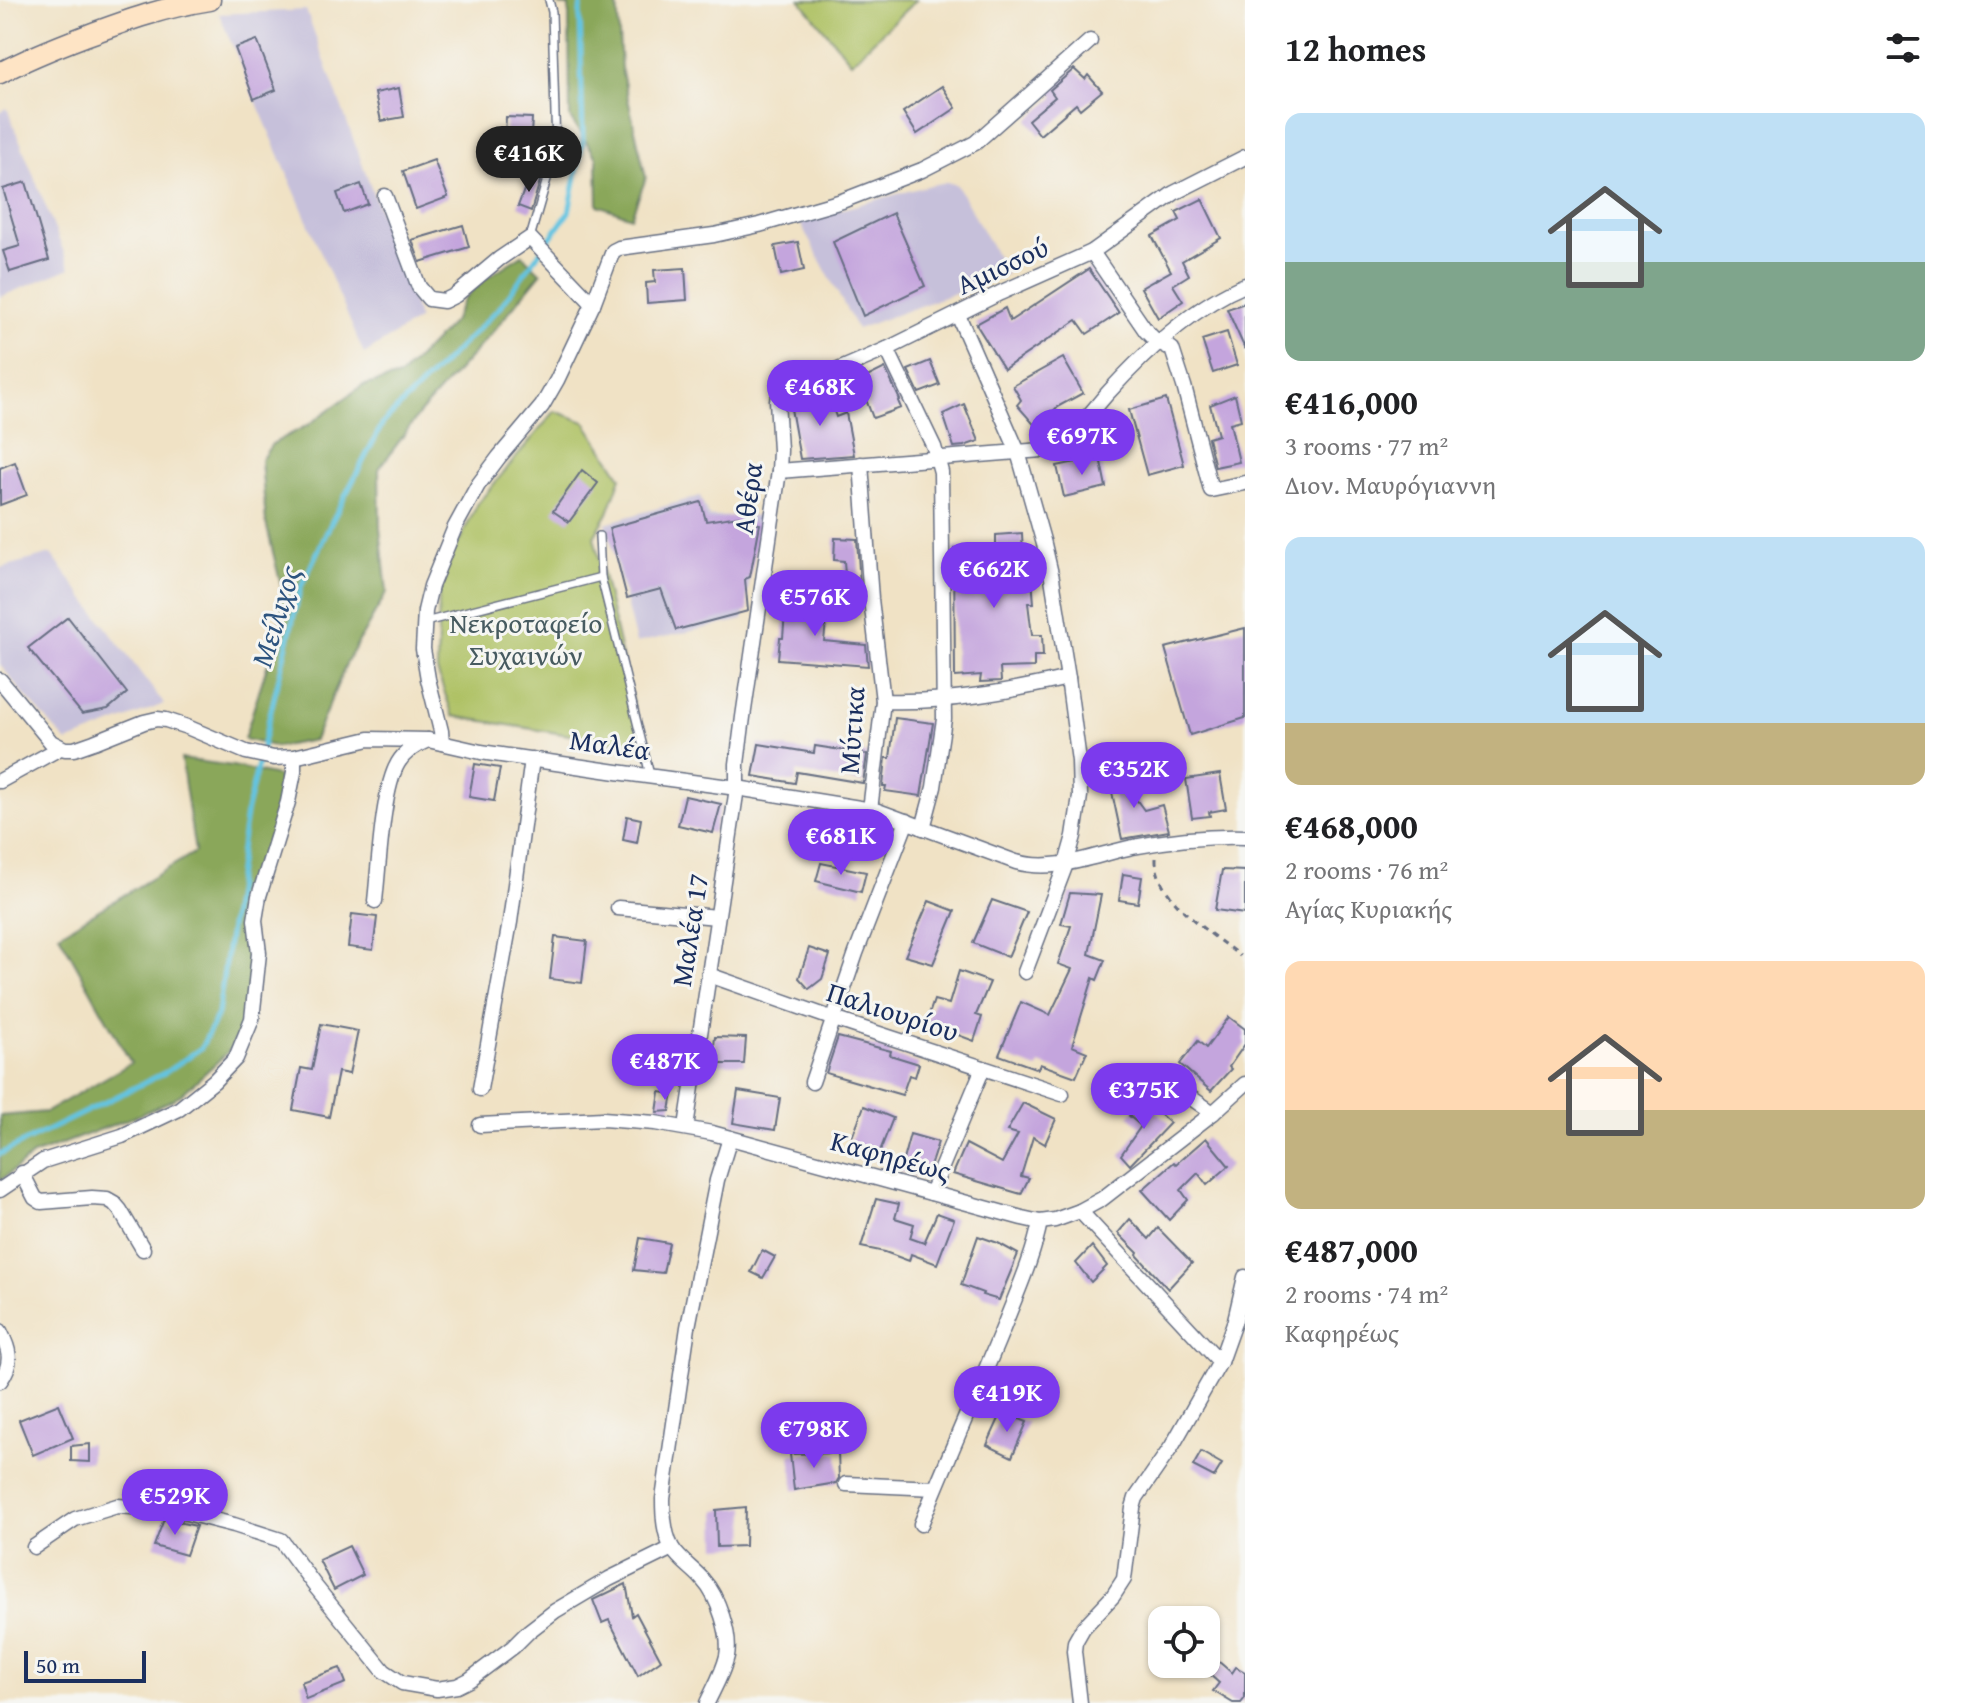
<!DOCTYPE html>
<meta charset="utf-8">
<style>
:root{--surface:#fff;--page:#f6f6f6;--text:#202124;--muted:#757577;--accent:#7c3aed}
body{margin:0;font-family:"Gentium Book Plus",serif;background:var(--page);color:var(--text);height:100vh;display:flex;flex-direction:column;font-size:30px;white-space:nowrap}
*{box-sizing:border-box;margin:0}
p{font-size:26px;color:var(--muted)}
.icon{flex:none;width:44px;height:44px;fill:none;stroke:currentColor;stroke-width:2;stroke-linecap:round;stroke-linejoin:round}
.map{position:relative;flex:1;overflow:hidden}
.drawer{display:flex;flex-direction:column;background:var(--surface);width:720px}
.drawer>*{flex:none}
.tools{position:absolute;left:1148px;top:1606px;display:grid;gap:16px}
.tools a{display:grid;place-items:center;width:72px;height:72px;border-radius:16px;background:var(--surface);box-shadow:0 2px 6px #0004;font-size:40px}
.scale{position:absolute;left:24px;bottom:20px;width:122px;box-sizing:border-box;padding-left:8px;border:4px solid #1b2f5e;border-top:0;font-size:22px;line-height:28px;white-space:nowrap;color:#1b2f5e;-webkit-text-stroke:6px #f6f6f2;paint-order:stroke}
.price{position:absolute;translate:-50% -68px;padding:0 18px;border-radius:28px;background:var(--accent);color:#fff;font-size:26px;line-height:52px;filter:drop-shadow(0 2px 4px #0008)}
.price::after{content:'';position:absolute;left:50%;top:48px;width:24px;height:18px;margin-left:-12px;background:inherit;clip-path:polygon(0 0,100% 0,50% 100%)}
.price.selected{background:#222;color:#fff}
ul{padding:0;list-style:none}
li{display:grid;align-content:center;gap:16px;height:424px;padding:0 40px}
li span{display:grid;place-items:center;height:248px;border-radius:16px;color:#555}
li>.icon{margin-inline-start:auto}
span .icon{width:144px;height:144px;fill:#fffc;stroke-width:1}
li b{font-size:34px}
h2{display:flex;justify-content:space-between;align-items:center;height:96px;padding:0 40px;font-size:34px}
main{display:flex;flex:1;min-height:0}
.map>svg:first-child{display:block}
.industrial{fill:#c6c0da}
.green{fill:#aec164;stroke:#647861;stroke-width:2}
.forest{fill:#8aa75a;stroke:#526b5c;stroke-width:2}
.lines{fill:none;stroke-linecap:round;stroke-linejoin:round}
.stream{stroke:#63c4e1;stroke-width:5}
.building{fill:#c4a5dd}
.lane-casing{stroke:#666e82;stroke-width:10}
.street-casing{stroke:#666e82;stroke-width:17}
.secondary-casing{stroke:#666e82;stroke-width:23}
.path{stroke:#666e82;stroke-width:3;stroke-dasharray:6 6;stroke-linecap:butt}
.lane{stroke:#fff;stroke-width:7}
.street{stroke:#fff;stroke-width:14}
.secondary{stroke:#fee4c5;stroke-width:20}
.labels{text-anchor:middle;dominant-baseline:central;stroke-width:6;stroke-linejoin:round;paint-order:stroke}
.street-label{font-size:28px;fill:#1b2f5e;stroke:#f6f6f2}
.park-label{font-size:28px;fill:#475b60;stroke:#f6f6f2}
.water-label{font-size:30px;font-style:italic;fill:#2d547f;stroke:#f6f6f2}
</style>
<main>
<div class="map">
<svg width="1245" height="1703" viewBox="0 0 1245 1703">
<rect width="100%" height="100%" fill="#f6f6f2"/>
<filter id="ink" filterUnits="userSpaceOnUse"><feTurbulence type="fractalNoise" baseFrequency=".0125" numOctaves="2"/><feDisplacementMap in="SourceGraphic" scale="16" xChannelSelector="R" yChannelSelector="G"/><feConvolveMatrix kernelMatrix="1 2 1 2 8 2 1 2 1" color-interpolation-filters="sRGB"/></filter>
<filter id="wash" filterUnits="userSpaceOnUse"><feTurbulence type="fractalNoise" baseFrequency=".006" numOctaves="4" result="noise"/><feDisplacementMap in="SourceGraphic" scale="32" xChannelSelector="R" yChannelSelector="G"/><feGaussianBlur stdDeviation="1.8" result="paint"/><feColorMatrix in="noise" values="0 0 0 0 0 0 0 0 0 0 0 0 0 0 0 0 0 1.4 0 .05"/><feComposite in="paint" operator="in"/></filter>
<g filter="url(#wash)">
<rect width="100%" height="100%" fill="#f0e2c5"/>
<g class="industrial">
<polygon points="306,10 419,319 364,354 219,14"/>
<polygon points="7,108 70,268 0,297 0,112"/>
<polygon points="947,182 957,185 1007,274 857,329 799,221 930,185"/>
<polygon points="700,496 709,517 761,516 743,620 636,643 606,523"/>
<polygon points="51,554 164,704 67,742 21,691 0,664 0,568"/>
</g>
<g class="green">
<polygon points="800,0 916,0 851,62"/>
<polygon points="555,411 585,422 621,477 608,513 594,537 643,747 453,716 437,671 439,594 441,583 454,552 478,503"/>
</g>
<g class="forest">
<polygon points="559,0 617,0 621,68 646,178 631,217 598,205 597,158 570,118 569,6 560,6"/>
<polygon points="522,255 541,273 496,328 420,413 379,469 380,528 387,592 347,662 314,740 277,747 244,739 267,666 279,642 282,590 266,523 261,460 272,444 308,425 362,386 400,376 453,322 464,299 483,280"/>
<polygon points="181,759 233,766 286,778 286,788 249,912 249,927 253,947 252,965 245,1012 238,1035 228,1052 183,1093 170,1101 139,1115 33,1155 0,1181 0,1116 46,1112 131,1063 59,934 195,852"/>
</g>
<g class="lines">
<polyline class="stream" points="0,1154 166,1072 201,1048 218,1014 246,813 301,587 331,523 383,423 500,307 569,212 583,140 580,11 582,0"/>
</g>
<g id="blocks">
<g class="building">
<polygon points="257,40 276,90 254,99 235,48"/>
<polygon points="1074,69 1085,79 1088,75 1102,91 1080,109 1076,104 1040,135 1028,120 1055,97 1050,90"/>
<polygon points="942,86 956,108 917,134 903,112"/>
<polygon points="399,88 404,117 381,121 375,93"/>
<polygon points="506,117 532,118 530,151 504,150"/>
<polygon points="434,160 448,197 416,209 403,171"/>
<polygon points="529,177 540,181 531,211 518,206"/>
<polygon points="26,182 49,260 10,272 3,251 20,246 3,189"/>
<polygon points="361,184 368,204 344,213 337,193"/>
<polygon points="1202,199 1221,238 1182,261 1189,275 1173,285 1183,301 1158,318 1141,288 1171,271 1152,236 1180,220 1176,212"/>
<polygon points="893,213 925,286 863,316 833,242"/>
<polygon points="463,225 469,247 420,262 412,240"/>
<polygon points="798,242 804,270 781,275 775,246"/>
<polygon points="685,268 687,300 647,303 646,283 655,282 654,270"/>
<polygon points="1089,269 1119,313 1087,334 1077,320 1004,369 976,324 1005,308 1010,321"/>
<polygon points="1245,303 1245,349 1227,309"/>
<polygon points="1227,332 1237,365 1213,373 1202,340"/>
<polygon points="1063,358 1083,393 1057,407 1038,429 1017,405 1021,400 1013,386"/>
<polygon points="930,361 940,385 919,393 908,370"/>
<polygon points="885,368 900,400 898,401 901,408 873,418 859,381"/>
<polygon points="826,387 836,417 846,413 854,455 800,459 790,403"/>
<polygon points="1235,395 1241,420 1230,423 1239,462 1215,467 1208,438 1218,435 1210,405"/>
<polygon points="1166,399 1184,465 1147,475 1129,410"/>
<polygon points="964,404 979,441 964,446 954,447 943,414"/>
<polygon points="1100,457 1106,487 1064,497 1057,466"/>
<polygon points="15,462 27,495 0,505 0,468"/>
<polygon points="582,470 598,483 569,522 553,511"/>
<polygon points="701,502 706,521 739,516 744,522 760,524 750,577 745,579 748,611 676,630 661,589 627,598 609,528"/>
<polygon points="1022,533 1023,556 1030,556 1034,603 1028,603 1032,635 1042,635 1043,656 1034,656 1034,667 1000,668 1001,681 980,682 981,675 955,677 954,548 996,547 996,535"/>
<polygon points="835,538 857,539 861,601 847,603 844,561 834,560"/>
<polygon points="786,600 828,604 824,641 866,645 868,666 778,659 780,638 783,638"/>
<polygon points="68,617 127,693 108,709 82,714 28,648"/>
<polygon points="1245,628 1245,718 1190,735 1165,648"/>
<polygon points="895,718 933,723 921,796 885,791 886,786 883,786 886,758 890,758"/>
<polygon points="759,744 814,753 815,746 867,754 863,783 797,772 795,783 753,776"/>
<polygon points="475,764 500,768 494,801 469,797"/>
<polygon points="1122,766 1128,796 1133,795 1144,810 1162,805 1169,831 1122,839 1107,769"/>
<polygon points="1220,774 1226,809 1209,812 1210,816 1192,818 1186,779"/>
<polygon points="685,796 721,804 713,833 678,825"/>
<polygon points="815,811 841,816 834,848 809,844"/>
<polygon points="627,816 641,819 637,843 623,840"/>
<polygon points="821,863 866,872 861,892 816,881"/>
<polygon points="1222,870 1245,871 1245,914 1215,910"/>
<polygon points="1123,874 1142,877 1138,903 1119,900"/>
<polygon points="1070,893 1101,895 1089,954 1105,960 1097,980 1093,978 1072,1046 1087,1052 1076,1077 1040,1064 1038,1069 999,1055 1021,1002 1050,1015 1072,969 1058,964 1071,926 1061,924"/>
<polygon points="992,900 1027,912 1008,957 973,943"/>
<polygon points="929,901 955,911 933,964 905,956"/>
<polygon points="352,914 377,917 373,950 348,947"/>
<polygon points="555,937 587,941 582,983 550,979"/>
<polygon points="809,948 830,955 822,979 809,989 799,978"/>
<polygon points="959,971 990,982 976,1015 982,1017 974,1041 926,1023 934,1000 949,1004"/>
<polygon points="1229,1017 1245,1029 1245,1044 1229,1067 1231,1069 1211,1091 1180,1064 1198,1041 1206,1048"/>
<polygon points="321,1024 358,1031 349,1074 338,1072 329,1117 293,1110 301,1068 312,1070"/>
<polygon points="715,1037 746,1038 744,1064 712,1064"/>
<polygon points="838,1037 891,1051 890,1055 919,1064 915,1077 909,1075 902,1095 826,1073"/>
<polygon points="738,1091 780,1098 775,1130 733,1123"/>
<polygon points="660,1092 673,1094 670,1111 657,1112"/>
<polygon points="1144,1100 1170,1123 1130,1165 1121,1155 1141,1126 1129,1116"/>
<polygon points="1023,1103 1056,1119 1045,1144 1033,1137 1021,1176 1029,1178 1021,1194 953,1174 966,1144 1002,1163 1018,1134 1007,1131"/>
<polygon points="864,1106 893,1118 876,1161 847,1150"/>
<polygon points="910,1134 938,1142 926,1179 900,1171"/>
<polygon points="1206,1138 1229,1166 1207,1185 1198,1173 1181,1190 1188,1200 1169,1220 1142,1190 1174,1162 1176,1164"/>
<polygon points="876,1199 899,1204 895,1218 914,1224 910,1238 924,1243 937,1213 954,1219 937,1264 911,1254 909,1261 885,1252 861,1247"/>
<polygon points="1130,1219 1149,1239 1158,1228 1192,1263 1168,1289 1137,1255 1138,1253 1118,1233"/>
<polygon points="978,1236 998,1243 1018,1254 999,1300 982,1295 983,1293 961,1285"/>
<polygon points="640,1238 669,1243 663,1273 634,1270"/>
<polygon points="1092,1246 1107,1266 1091,1282 1076,1263"/>
<polygon points="762,1250 775,1257 763,1278 751,1272"/>
<polygon points="59,1404 73,1438 33,1455 19,1420"/>
<polygon points="1002,1412 1027,1422 1012,1457 987,1445"/>
<polygon points="90,1444 90,1462 71,1461 71,1446"/>
<polygon points="1201,1452 1222,1464 1214,1477 1193,1466"/>
<polygon points="838,1453 839,1478 836,1483 794,1490 790,1454"/>
<polygon points="746,1507 745,1546 717,1547 716,1510"/>
<polygon points="164,1519 196,1526 186,1555 154,1546"/>
<polygon points="349,1546 363,1575 334,1590 319,1560"/>
<polygon points="626,1584 632,1616 636,1613 661,1660 638,1676 609,1620 602,1623 593,1600"/>
<polygon points="1218,1661 1232,1673 1236,1667 1245,1672 1245,1698 1241,1703 1233,1703 1213,1691 1219,1683 1209,1674"/>
<polygon points="340,1668 346,1683 306,1699 301,1682"/>
</g>
</g>
</g>
<g filter="url(#ink)">
<use href="#blocks" fill-opacity="0" stroke="#666e82" stroke-width="2"/>
<g class="lines">
<defs>
<g id="lane">
<polyline points="530,238 556,148 552,12 549,0"/>
<polyline points="599,536 601,577 650,775"/>
<polyline points="425,622 601,577"/>
</g>
<g id="street">
<polyline points="385,196 419,287 429,299 444,301 456,295 499,259 530,238 593,304"/>
<polyline points="1092,252 1146,331 1155,340 1172,349 1184,386 1211,490 1245,483"/>
<polyline points="958,315 1018,452 1044,544 1052,578 1068,678 1079,761 1080,796 1074,836 1066,864 1025,972"/>
<polyline points="887,349 934,447 941,472 944,719 934,787 923,828"/>
<polyline points="861,464 871,599 883,701 870,810"/>
<path d="M 779,471 L 1055,449 L 1066,442 C 1080,427 1093,410 1106,395 C 1143,354 1194,306 1245,285"/>
<path d="M 0,680 L 51,742 L 65,749 L 74,749 L 94,742 L 144,722 L 157,719 L 166,720 L 187,727 L 246,752 L 274,758 L 294,757 L 369,739 L 428,740 L 481,752 L 617,772 L 737,788 L 878,811 L 1016,862 C 1056,873 1094,855 1133,847 C 1170,840 1207,836 1245,837"/>
<path d="M 883,701 C 946,703 1007,692 1068,678"/>
<polyline points="442,743 441,731 428,679 423,649 425,611 431,586 455,527 478,485 499,457 542,406 557,380 593,304 613,251 619,248 714,235 759,225 842,201 922,170 975,143 1090,41"/>
<polyline points="0,781 60,748"/>
<path d="M 375,901 C 379,867 382,790 398,763 C 405,751 416,745 428,740"/>
<polyline points="618,908 717,917"/>
<polyline points="709,975 834,1019 1062,1094"/>
<polyline points="1161,1077 1213,1113"/>
<polyline points="812,1082 856,953 907,821"/>
<polyline points="480,1089 510,922 532,759"/>
<polyline points="480,1125 603,1119 655,1123 712,1133 1022,1218 1040,1222 1055,1220 1080,1211 1102,1199 1213,1113 1245,1084"/>
<polyline points="686,1127 737,788 737,764 743,717 779,471 780,450 777,400 780,397 794,389 887,349 1000,293 1092,252 1174,193 1245,157"/>
<polyline points="22,1173 35,1198 41,1202 92,1198 107,1199 114,1203 120,1210 143,1249"/>
<polyline points="0,1190 43,1161 122,1136 179,1109 214,1081 236,1058 252,1019 259,953 255,920 259,896 288,802 294,772 294,757"/>
<polyline points="931,1193 983,1068"/>
<polyline points="1080,1211 1220,1362 1172,1446 1136,1498 1133,1508 1124,1579 1113,1596 1083,1628 1075,1642 1074,1651 1080,1703"/>
<path d="M 0,1331 C 9,1349 14,1362 0,1381"/>
<polyline points="1220,1362 1235,1320 1245,1277"/>
<polyline points="846,1484 935,1488"/>
<path d="M 921,1524 C 948,1457 977,1392 1004,1326 C 1017,1292 1033,1258 1040,1222"/>
<polyline points="34,1547 75,1519 117,1506 175,1510 234,1525 281,1540 315,1586 384,1671 402,1683 437,1689 457,1686 469,1680 513,1647 529,1631 555,1611 609,1579 672,1548"/>
<path d="M 707,1703 C 714,1688 723,1673 727,1656 C 731,1635 718,1596 703,1580 C 694,1569 680,1561 672,1548 C 664,1534 663,1516 663,1499 L 688,1327 L 717,1180 L 730,1138"/>
</g>
<path id="secondary" d="M 0,73 C 28,58 56,47 85,36 C 128,20 165,7 210,0"/>
</defs>
<use href="#lane" class="lane-casing"/>
<use href="#street" class="street-casing"/>
<use href="#secondary" class="secondary-casing"/>
<path class="path" d="M 1156,858 C 1154,898 1212,934 1240,956"/>
<use href="#lane" class="lane"/>
<use href="#street" class="street"/>
<use href="#secondary" class="secondary"/>
</g>
</g>
<g class="labels">
<g class="street-label">
<text transform="translate(1002 265) rotate(-25)">Αμισσού</text>
<text transform="translate(747 498) rotate(-82)">Αθέρα</text>
<text transform="translate(851 730) rotate(-86)">Μύτικα</text>
<text transform="translate(610 744) rotate(8)">Μαλέα</text>
<text transform="translate(689 930) rotate(-81)">Μαλέα 17</text>
<text transform="translate(893 1011) rotate(18)">Παλιουρίου</text>
<text transform="translate(891 1155) rotate(15)">Καφηρέως</text>
</g>
<g class="park-label">
<text x="526" y="622">Νεκροταφείο<tspan x="526" dy="32">Συχαινών</tspan></text>
</g>
<g class="water-label">
<text transform="translate(275 616) rotate(-73)">Μείλιχος</text>
</g>
</g>
</svg>
<div class="tools">
<a><svg class="icon" aria-label="locate" viewBox="0 0 24 24"><circle cx="12" cy="12" r="6"/><path d="M12 2v4M12 18v4M2 12h4M18 12h4"/></svg></a>
</div>
<div class="scale">50 m</div>
<b class="price selected" style="left:529px;top:194px">€416K</b>
<b class="price" style="left:820px;top:428px">€468K</b>
<b class="price" style="left:1082px;top:477px">€697K</b>
<b class="price" style="left:994px;top:610px">€662K</b>
<b class="price" style="left:815px;top:638px">€576K</b>
<b class="price" style="left:1134px;top:810px">€352K</b>
<b class="price" style="left:841px;top:877px">€681K</b>
<b class="price" style="left:665px;top:1102px">€487K</b>
<b class="price" style="left:1144px;top:1131px">€375K</b>
<b class="price" style="left:1007px;top:1434px">€419K</b>
<b class="price" style="left:814px;top:1470px">€798K</b>
<b class="price" style="left:175px;top:1537px">€529K</b>
</div>
<section class="drawer">
<h2>12 homes<svg class="icon" aria-label="filters" viewBox="0 0 24 24"><path d="M4 7h16M4 17h16"/><circle cx="9" cy="7" r="2"/><circle cx="15" cy="17" r="2"/></svg></h2>
<ul>
<li><span style="background:linear-gradient(#bfe0f5 60%,#7fa58c 0)"><svg class="icon" aria-label="home" viewBox="0 0 24 24"><path d="M3 11l9-7 9 7M6 9v11h12V9"/></svg></span><div><b>€416,000</b><p>3 rooms · 77 m²</p><p>Διον. Μαυρόγιαννη</p></div></li>
<li><span style="background:linear-gradient(#bfe0f5 75%,#c2b280 0)"><svg class="icon" aria-label="home" viewBox="0 0 24 24"><path d="M3 11l9-7 9 7M6 9v11h12V9"/></svg></span><div><b>€468,000</b><p>2 rooms · 76 m²</p><p>Αγίας Κυριακής</p></div></li>
<li><span style="background:linear-gradient(#ffd9b3 60%,#c2b280 0)"><svg class="icon" aria-label="home" viewBox="0 0 24 24"><path d="M3 11l9-7 9 7M6 9v11h12V9"/></svg></span><div><b>€487,000</b><p>2 rooms · 74 m²</p><p>Καφηρέως</p></div></li>
</ul>
</section>
</main>
